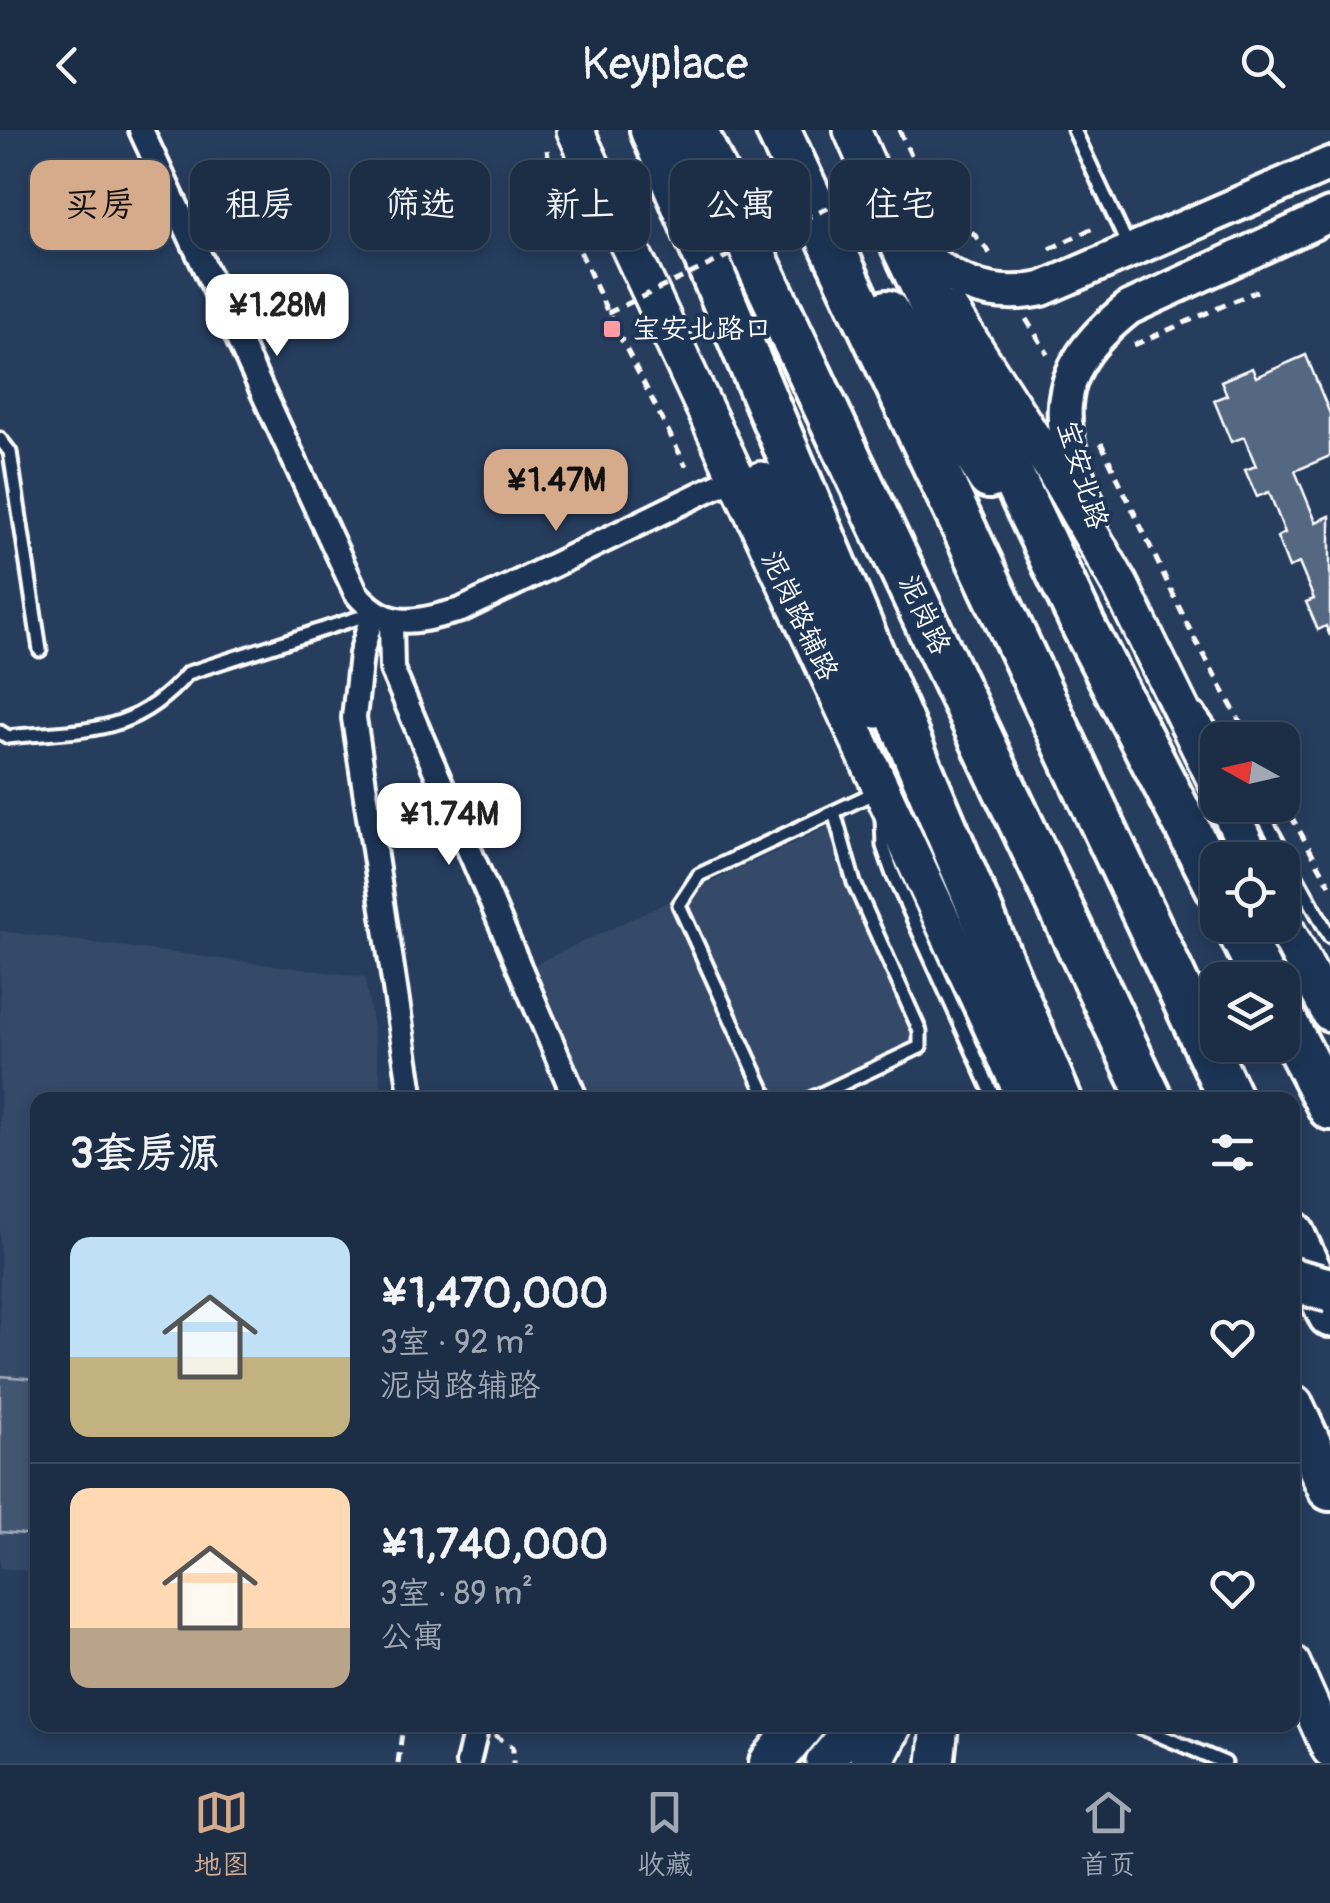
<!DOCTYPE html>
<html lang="zh">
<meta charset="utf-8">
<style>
:root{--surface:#1c2e46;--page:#293a51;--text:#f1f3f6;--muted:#a0a8b3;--line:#3a4a5f;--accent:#d6ab8b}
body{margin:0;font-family:Pangolin,"LXGW WenKai TC",sans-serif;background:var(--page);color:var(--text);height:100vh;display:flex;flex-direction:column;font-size:38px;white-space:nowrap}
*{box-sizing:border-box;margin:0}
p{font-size:32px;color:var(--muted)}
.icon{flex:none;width:55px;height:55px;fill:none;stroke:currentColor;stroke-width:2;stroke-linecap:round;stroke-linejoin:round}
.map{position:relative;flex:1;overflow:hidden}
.details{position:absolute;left:30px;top:962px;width:1270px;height:640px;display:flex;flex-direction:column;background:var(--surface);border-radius:20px;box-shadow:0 5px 15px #0003,0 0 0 2px var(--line)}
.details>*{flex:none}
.banner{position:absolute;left:30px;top:30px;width:1270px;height:90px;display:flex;gap:20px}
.needle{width:65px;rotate:278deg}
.fabs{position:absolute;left:1200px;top:592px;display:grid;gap:20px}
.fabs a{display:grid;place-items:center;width:100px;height:100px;border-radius:20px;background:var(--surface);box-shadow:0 5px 15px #0003,0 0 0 2px var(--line);font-size:50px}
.price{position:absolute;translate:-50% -85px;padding:0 22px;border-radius:20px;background:#fff;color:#222;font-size:32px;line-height:65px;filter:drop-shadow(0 2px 5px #0008)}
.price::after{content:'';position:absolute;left:50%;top:60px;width:30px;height:22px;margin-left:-15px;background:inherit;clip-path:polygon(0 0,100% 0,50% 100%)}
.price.current{background:var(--accent);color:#111}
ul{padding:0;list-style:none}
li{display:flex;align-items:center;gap:30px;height:250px;padding:0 40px}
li+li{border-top:2px solid var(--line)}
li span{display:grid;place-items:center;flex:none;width:280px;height:200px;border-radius:20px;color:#555}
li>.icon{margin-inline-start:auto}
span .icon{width:120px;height:120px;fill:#fffc;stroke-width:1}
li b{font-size:42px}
h2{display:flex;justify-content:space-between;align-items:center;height:120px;padding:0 40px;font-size:42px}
.pill{padding:0 35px;border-radius:20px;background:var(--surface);box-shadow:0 5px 15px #0003,0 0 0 2px var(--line);font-size:35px;line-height:90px}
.pill.current{background:var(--accent);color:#111}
header{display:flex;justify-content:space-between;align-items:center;height:130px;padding:0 40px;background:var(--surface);font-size:45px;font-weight:600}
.menu{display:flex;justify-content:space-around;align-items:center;height:140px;border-top:2px solid var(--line);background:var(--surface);font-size:28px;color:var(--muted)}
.menu a{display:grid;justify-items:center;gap:5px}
.menu .current{color:var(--accent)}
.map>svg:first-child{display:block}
.built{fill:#344a68}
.green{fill:#425672;stroke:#a0aab8;stroke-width:2.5}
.building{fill:#556781;stroke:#fff;stroke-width:2.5}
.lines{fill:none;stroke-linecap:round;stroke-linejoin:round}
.lane-casing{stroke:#fff;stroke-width:19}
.street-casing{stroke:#fff;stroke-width:30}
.secondary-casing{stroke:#fff;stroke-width:40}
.primary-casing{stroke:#fff;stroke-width:42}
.highway-casing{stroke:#fff;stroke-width:50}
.path{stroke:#fff;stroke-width:5;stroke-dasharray:10 8;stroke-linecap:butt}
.lane{stroke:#1d3557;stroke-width:11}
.street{stroke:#1d3557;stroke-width:22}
.secondary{stroke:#1d3557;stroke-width:32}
.primary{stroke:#1d3557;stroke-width:35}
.highway{stroke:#1d3557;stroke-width:42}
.highway-bridge-casing{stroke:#fff;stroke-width:50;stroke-linecap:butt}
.path-bridge{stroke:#fff;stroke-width:5;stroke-dasharray:10 8;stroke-linecap:butt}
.highway-bridge{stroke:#1d3557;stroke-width:42}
.poi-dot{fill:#ff9aa2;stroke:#1d3557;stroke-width:4}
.labels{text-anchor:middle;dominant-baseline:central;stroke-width:8;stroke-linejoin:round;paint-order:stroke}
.poi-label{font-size:28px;fill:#fff;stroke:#1d3557;text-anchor:start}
.street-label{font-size:28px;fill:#fff;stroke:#1d3557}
</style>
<header><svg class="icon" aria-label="back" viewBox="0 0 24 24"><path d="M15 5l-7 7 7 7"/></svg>Keyplace<svg class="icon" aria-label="search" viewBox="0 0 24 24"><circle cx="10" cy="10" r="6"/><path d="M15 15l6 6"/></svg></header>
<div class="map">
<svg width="1330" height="1633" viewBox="0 0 1330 1633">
<rect width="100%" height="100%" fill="#263d5e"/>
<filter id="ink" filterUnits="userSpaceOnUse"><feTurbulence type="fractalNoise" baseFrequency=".01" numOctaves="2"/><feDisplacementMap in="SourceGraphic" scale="20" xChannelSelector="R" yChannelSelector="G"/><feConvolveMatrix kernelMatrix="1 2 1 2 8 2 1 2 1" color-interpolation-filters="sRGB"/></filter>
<g filter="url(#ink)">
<g class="built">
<polygon points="830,696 930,911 804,970 593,970 531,836"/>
<polygon points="0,801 365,847 384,970 38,970 37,1442 0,1438"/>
</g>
<polygon class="green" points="0,1246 37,1249 37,1405 0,1402"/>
<polygon class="building" points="1306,225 1330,284 1330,326 1295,341 1316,392 1330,386 1330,506 1326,496 1318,500 1306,472 1314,469 1299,433 1289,438 1277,407 1285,403 1269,362 1257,367 1245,340 1256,336 1244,307 1231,312 1214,270 1227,265 1221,251 1252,238 1256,247"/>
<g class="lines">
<defs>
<g id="lane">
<polyline points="1074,0 1129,118"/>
<polyline points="0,309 10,322 40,520"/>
<polyline points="1198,581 1219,610"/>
<path d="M 0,602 L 8,607 C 85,599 133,607 188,543 L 373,483"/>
<polyline points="1257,675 1330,807"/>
<polyline points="882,688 883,716 892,742 995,970"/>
<polyline points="768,970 679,775 699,745 878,661"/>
<polyline points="808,970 920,917 920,901 854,753 834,682"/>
<polyline points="1135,1595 1225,1633"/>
</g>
<g id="street">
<path d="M 141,0 L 356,463 C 389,502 415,492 461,480 L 735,347"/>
<polyline points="373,483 361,524 354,588 412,970"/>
<polyline points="391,491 392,539 576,970"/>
<polyline points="468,1633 477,1595"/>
</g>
<g id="secondary">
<path d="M 907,112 C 948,150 986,171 1042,159 L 1330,34"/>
<path d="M 1092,386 C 1056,295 1044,245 1129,178 L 1330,85"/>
</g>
<g id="primary">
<polyline points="575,0 1026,970"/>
<polyline points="852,0 897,103 912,125"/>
<polyline points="950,180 1055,342 1120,455 1218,655"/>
<polyline points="761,350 877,580"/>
<polyline points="1227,675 1253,730"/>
<polyline points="1282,792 1330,883"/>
<polyline points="1292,1534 1330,1619"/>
<polyline points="824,1633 855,1595"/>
<polyline points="936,1633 940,1595"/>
</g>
<g id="highway">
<polyline points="652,0 1060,970"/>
<polyline points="695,0 1151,970"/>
<polyline points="778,0 1231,970"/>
<polyline points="897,103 1083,495 1218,758"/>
<polyline points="887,182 989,347"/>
<polyline points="1236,795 1264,850"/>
<polyline points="1282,885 1330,978"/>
<polyline points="1292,1103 1330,1185"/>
<polyline points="1292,1277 1330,1359"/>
<polyline points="771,1633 802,1595"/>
<polyline points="871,1633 890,1595"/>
</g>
</defs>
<use href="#lane" class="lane-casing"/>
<use href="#street" class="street-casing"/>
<use href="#secondary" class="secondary-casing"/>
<use href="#primary" class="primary-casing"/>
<use href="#highway" class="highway-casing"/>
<g class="path">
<polyline points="899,0 916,36 995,129"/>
<polyline points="547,20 553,61 608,183 686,336"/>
<polyline points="1050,119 1097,96"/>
<polyline points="1026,189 1048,224"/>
<polyline points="1134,215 1257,161"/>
<polyline points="1101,313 1190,500 1250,610"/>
<polyline points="1282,670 1330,755"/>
<polyline points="575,1595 618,1600"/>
<polyline points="398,1633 403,1595"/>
</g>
<use href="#lane" class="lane"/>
<use href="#street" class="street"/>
<use href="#secondary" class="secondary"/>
<use href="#primary" class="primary"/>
<use href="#highway" class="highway"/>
<defs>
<polyline id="highway-bridge" points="1292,1150 1330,1160"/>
</defs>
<use href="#highway-bridge" class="highway-bridge-casing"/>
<g class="path-bridge">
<polyline points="608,183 916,36"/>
<polyline points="479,1595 513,1617 513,1633"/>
</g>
<use href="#highway-bridge" class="highway-bridge"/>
</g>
</g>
<rect class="poi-dot" x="602" y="189" width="20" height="20" rx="5"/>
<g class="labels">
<g class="poi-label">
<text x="632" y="199">宝安北路口</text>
</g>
<g class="street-label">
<text transform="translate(1082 345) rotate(73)">宝安北路</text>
<text transform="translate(924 485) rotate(65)">泥岗路</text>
<text transform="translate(799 486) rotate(64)">泥岗路辅路</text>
</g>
</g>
</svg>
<div class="fabs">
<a><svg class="needle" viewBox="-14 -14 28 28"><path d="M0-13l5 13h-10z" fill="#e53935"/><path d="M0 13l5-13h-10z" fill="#a0a8b3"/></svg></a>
<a><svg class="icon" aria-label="locate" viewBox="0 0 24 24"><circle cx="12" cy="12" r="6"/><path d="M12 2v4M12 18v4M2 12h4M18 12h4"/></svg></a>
<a><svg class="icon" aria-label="layers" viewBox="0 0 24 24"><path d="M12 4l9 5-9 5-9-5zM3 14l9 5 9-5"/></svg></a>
</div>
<b class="price" style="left:277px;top:229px">¥1.28M</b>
<b class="price current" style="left:556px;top:404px">¥1.47M</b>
<b class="price" style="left:449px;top:738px">¥1.74M</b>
<div class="banner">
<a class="pill current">买房</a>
<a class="pill">租房</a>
<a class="pill">筛选</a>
<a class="pill">新上</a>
<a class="pill">公寓</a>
<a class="pill">住宅</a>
</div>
<section class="details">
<h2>3套房源<svg class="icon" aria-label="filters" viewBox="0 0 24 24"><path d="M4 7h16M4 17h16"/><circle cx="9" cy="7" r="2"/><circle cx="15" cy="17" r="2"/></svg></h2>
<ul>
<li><span style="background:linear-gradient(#bfe0f5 60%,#c2b280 0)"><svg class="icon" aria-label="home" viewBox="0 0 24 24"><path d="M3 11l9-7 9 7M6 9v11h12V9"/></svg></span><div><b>¥1,470,000</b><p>3室 · 92 m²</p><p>泥岗路辅路</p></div><svg class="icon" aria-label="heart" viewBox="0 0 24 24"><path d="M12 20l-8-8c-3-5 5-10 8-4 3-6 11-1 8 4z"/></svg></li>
<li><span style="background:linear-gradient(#ffd9b3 70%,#b9a48a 0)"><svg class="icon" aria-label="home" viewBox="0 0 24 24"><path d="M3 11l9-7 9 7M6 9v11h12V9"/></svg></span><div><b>¥1,740,000</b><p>3室 · 89 m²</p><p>公寓</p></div><svg class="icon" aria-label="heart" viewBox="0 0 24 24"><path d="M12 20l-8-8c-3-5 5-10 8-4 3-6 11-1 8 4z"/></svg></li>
</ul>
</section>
</div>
<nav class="menu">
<a class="current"><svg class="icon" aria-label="map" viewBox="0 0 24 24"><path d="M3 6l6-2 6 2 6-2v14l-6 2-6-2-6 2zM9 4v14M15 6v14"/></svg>地图</a>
<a><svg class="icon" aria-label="saved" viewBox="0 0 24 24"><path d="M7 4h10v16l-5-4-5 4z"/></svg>收藏</a>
<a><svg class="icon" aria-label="home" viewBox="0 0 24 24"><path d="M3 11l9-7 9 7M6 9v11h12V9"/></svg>首页</a>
</nav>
